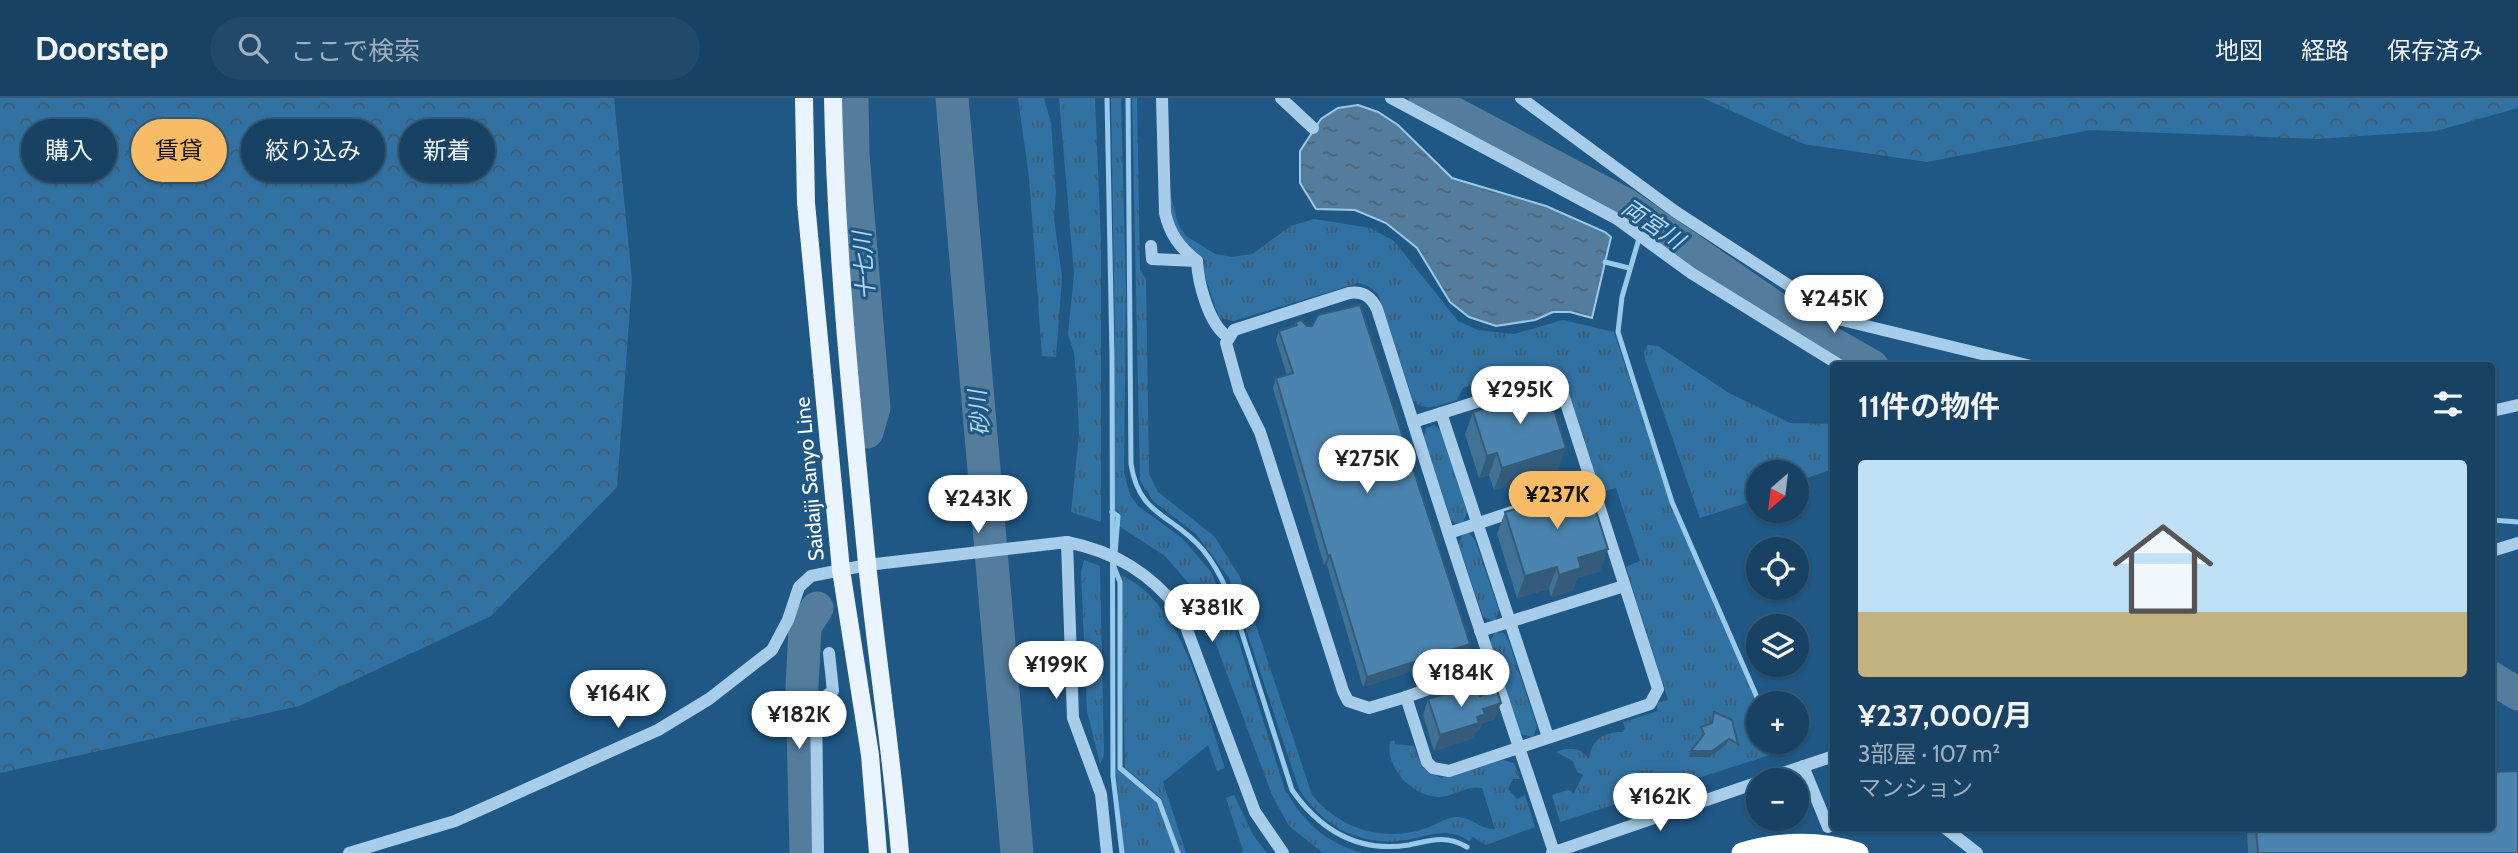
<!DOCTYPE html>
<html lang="ja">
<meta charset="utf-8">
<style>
:root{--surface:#174264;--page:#20496a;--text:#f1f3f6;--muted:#9eb0bf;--line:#365b78;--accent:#f8bc66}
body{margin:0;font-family:Cabin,"Noto Sans JP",sans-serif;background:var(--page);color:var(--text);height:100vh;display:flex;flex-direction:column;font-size:26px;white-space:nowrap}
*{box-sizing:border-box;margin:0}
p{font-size:23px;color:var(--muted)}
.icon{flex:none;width:38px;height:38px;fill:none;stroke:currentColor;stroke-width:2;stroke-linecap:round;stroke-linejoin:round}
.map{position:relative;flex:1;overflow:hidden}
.panel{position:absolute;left:1830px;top:264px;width:665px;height:469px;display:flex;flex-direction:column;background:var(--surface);border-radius:7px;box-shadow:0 2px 5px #0004,0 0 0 2px var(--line)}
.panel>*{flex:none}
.banner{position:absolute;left:21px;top:21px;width:665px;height:63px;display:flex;gap:14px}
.needle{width:46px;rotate:208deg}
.buttons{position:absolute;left:1746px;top:362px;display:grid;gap:14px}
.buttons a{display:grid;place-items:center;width:63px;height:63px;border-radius:50%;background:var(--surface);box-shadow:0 2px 5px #0004,0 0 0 2px var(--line);font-size:35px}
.price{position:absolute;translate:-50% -60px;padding:0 16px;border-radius:24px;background:#fff;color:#222;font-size:23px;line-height:46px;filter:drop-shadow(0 2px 4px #0008)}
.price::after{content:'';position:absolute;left:50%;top:42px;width:21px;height:16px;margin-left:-10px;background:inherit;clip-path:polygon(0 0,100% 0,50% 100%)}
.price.selected{background:var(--accent);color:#111}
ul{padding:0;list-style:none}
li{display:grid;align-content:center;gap:14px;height:371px;padding:0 28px}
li+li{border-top:2px solid var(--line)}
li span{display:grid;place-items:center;height:217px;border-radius:7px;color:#555}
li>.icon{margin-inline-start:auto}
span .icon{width:126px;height:126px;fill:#fffc;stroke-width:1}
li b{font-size:30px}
h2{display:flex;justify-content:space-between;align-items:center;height:84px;padding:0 28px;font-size:30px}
.tag{padding:0 24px;border-radius:32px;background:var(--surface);box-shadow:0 2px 5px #0004,0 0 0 2px var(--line);font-size:24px;line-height:63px}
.tag.selected{background:var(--accent);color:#111}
header{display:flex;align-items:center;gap:42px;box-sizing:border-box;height:98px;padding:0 35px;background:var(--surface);border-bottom:2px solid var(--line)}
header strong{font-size:33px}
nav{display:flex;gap:38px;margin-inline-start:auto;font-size:24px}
.search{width:490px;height:63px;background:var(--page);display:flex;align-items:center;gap:18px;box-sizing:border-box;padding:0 24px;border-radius:38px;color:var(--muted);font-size:26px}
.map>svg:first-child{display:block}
.grass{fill:url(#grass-tufts)}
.forest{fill:url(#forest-crowns)}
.water{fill:url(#water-ripples);stroke:#9acaeb;stroke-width:2}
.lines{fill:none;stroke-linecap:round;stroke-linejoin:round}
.stream{stroke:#9acaeb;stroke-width:5}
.river{stroke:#547c9c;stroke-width:33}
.minor{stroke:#a7cdea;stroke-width:12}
.major{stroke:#eaf4fe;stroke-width:18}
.highway{stroke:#fff;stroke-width:21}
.wall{fill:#407296}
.shaded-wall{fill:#345c7a}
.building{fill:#4b84af;stroke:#345c7a;stroke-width:2}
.labels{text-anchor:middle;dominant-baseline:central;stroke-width:6;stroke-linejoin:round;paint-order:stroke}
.street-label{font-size:21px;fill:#fff;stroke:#1f5885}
.water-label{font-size:23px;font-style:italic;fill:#b2d7f1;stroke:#1f5885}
</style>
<header>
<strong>Doorstep</strong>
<div class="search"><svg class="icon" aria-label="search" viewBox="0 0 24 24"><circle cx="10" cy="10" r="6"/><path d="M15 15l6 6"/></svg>ここで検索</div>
<nav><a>地図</a><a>経路</a><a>保存済み</a></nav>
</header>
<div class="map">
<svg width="2518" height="755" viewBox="0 0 2518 755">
<defs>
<pattern id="grass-tufts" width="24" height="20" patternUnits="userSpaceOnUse" patternTransform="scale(1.75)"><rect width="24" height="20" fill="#3272a2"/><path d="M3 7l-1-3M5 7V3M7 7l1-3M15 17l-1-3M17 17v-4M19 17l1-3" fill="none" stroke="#425b6e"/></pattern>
<pattern id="forest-crowns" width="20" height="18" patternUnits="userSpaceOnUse" patternTransform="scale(1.75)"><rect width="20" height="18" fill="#3272a2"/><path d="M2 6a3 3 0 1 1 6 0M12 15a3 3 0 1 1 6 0" fill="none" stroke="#425b6e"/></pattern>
<pattern id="water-ripples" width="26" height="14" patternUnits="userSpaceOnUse" patternTransform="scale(1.75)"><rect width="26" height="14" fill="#547c9c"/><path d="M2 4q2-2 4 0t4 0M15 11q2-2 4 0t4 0" fill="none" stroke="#506474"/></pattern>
</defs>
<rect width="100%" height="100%" fill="#1f5885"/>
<g class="grass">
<polygon points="1018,0 1044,0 1051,25 1056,95 1054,121 1062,179 1056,259 1042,258 1029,79"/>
<polygon points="1059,0 1095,0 1101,145 1101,424 1071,414 1079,337 1077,290 1074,255 1068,236 1074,176"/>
<path d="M 1111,0 L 1121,0 L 1126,194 L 1124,374 L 1130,397 L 1138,408 L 1182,440 L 1211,474 L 1234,529 L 1284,689 C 1302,723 1326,746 1364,755 L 1323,755 L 1289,728 L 1272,697 L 1197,495 L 1165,458 L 1119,428 L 1120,416 L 1113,411 L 1115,239 Z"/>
<path d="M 1132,0 L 1137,0 L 1140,172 L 1146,181 L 1149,376 L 1158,394 L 1214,438 L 1240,479 L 1312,697 C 1340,731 1382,744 1424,731 C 1434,728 1444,720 1455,719 C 1470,718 1481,732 1495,731 L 1482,690 C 1468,687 1454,698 1440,699 C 1413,699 1385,670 1390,644 L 1394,642 L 1395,646 L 1414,648 L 1423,670 L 1441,680 L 1503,662 L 1514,665 L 1520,681 L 1513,681 L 1508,691 L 1517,701 L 1525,697 L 1535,729 L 1486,747 L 1473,739 L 1469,743 C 1447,728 1429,738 1406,742 C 1361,749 1323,729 1299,691 L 1229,480 L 1196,436 L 1153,403 L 1140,383 Z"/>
<path d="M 1170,94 L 1178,126 L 1186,138 L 1215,156 L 1232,159 L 1252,156 L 1291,128 L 1314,121 L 1370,130 L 1394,143 L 1458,223 L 1478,232 L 1514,236 L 1563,222 L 1614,234 L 1671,405 L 1762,605 L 1759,606 L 1759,644 L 1779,644 L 1789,651 L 1560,724 L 1552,697 L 1568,692 L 1574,695 L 1583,677 L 1577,674 L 1573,663 L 1556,654 C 1569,649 1580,649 1589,661 C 1592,641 1603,634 1623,634 L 1625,630 L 1623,624 L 1658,613 L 1656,605 L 1668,602 L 1626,469 L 1640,463 L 1616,390 L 1601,394 L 1568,291 L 1550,276 L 1515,283 L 1503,277 L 1463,290 L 1457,302 C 1441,306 1425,316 1413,302 L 1378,196 L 1368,188 L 1358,185 L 1234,223 L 1219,220 L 1203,172 L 1205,162 C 1174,139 1170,132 1170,94 Z"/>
<polygon points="1648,247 1658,248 1729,295 1790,325 1834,326 1834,371 1797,383 1797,374 1759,374 1759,401 1700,420 1645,261 1644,254"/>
<polygon points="1434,327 1441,333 1467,414 1463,425 1455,425 1451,422 1424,340 1426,330"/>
<polygon points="1469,435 1475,442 1499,512 1495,523 1483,519 1459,447 1462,437"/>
<polygon points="1084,462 1100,468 1104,657 1100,666 1087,613 1081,474"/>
<path d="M 1121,477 C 1184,505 1205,610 1225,670 L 1217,673 L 1208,647 L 1163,684 L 1186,755 L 1180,755 L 1161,700 L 1125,670 Z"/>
<polygon points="1495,534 1504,535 1509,544 1537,629 1533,639 1520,636 1490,544"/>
<polygon points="1120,670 1160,705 1177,755 1123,755 1116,671"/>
<polygon points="1234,697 1253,737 1267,755 1240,755 1243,753 1226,700"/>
</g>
<g class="forest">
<polygon points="0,0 614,0 632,182 617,389 491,518 299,608 0,675"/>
<polygon points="1703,0 2518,0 2518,10 2436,33 2317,41 2090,32 1927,64 1804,46"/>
</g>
<polygon class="water" points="1358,7 1378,14 1398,27 1452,80 1546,108 1605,134 1611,139 1592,220 1570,214 1553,214 1535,222 1496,228 1469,219 1450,204 1417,150 1386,125 1355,112 1316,111 1300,85 1300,53 1321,21 1338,10"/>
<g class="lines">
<g class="stream">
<polyline points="1107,0 1112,257 1113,678 1122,755"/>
<path d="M 1128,0 L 1131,366 C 1139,419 1173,416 1203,452 C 1228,482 1238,524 1250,560 C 1264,604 1278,648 1292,692 C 1320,732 1358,755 1409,747 C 1432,742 1446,737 1467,749"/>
<polyline points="1645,120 1622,199 1618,234 1672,404 1760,606"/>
<polyline points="1605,164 1629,170"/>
<polyline points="1112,414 1118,418 1114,469 1120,484 1120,670 1159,703 1178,755"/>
<polyline points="2492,422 2518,424"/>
</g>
<g class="river">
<polyline points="852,0 853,56 874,310 867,334"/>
<polyline points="952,0 1017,755"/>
<polyline points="1425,0 1625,106 1800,227 1872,268"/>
<polyline points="2492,580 2518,596"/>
<polyline points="806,755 802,589 805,529 817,510"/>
</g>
<g class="minor">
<path d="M 1162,0 L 1165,115 C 1170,136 1179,149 1197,163 C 1198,185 1209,227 1228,239"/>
<polyline points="1281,0 1313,30"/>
<polyline points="1391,0 1617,121 1691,175 1841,268"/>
<polyline points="1521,0 1676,114 1842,222 2031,268"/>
<polyline points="1151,148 1152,161 1197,163"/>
<polyline points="2492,313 2518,307"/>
<polyline points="1441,315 1548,639"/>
<polyline points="1449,435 1518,412"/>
<polyline points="1067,444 1073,620 1101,696 1107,755"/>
<polyline points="2492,453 2518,445"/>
<polyline points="1480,533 1624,488"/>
<path d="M 1490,569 L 1406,599 L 1427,664 L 1433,670 L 1449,673 L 1650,606 L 1658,591 L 1564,299 L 1551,284 L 1540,284 L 1413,324 C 1458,468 1506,611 1554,754"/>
<path d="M 1406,599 L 1369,610 L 1348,603 L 1343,593 L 1260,334 L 1239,292 L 1226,245 L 1234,232 L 1349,195 C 1362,193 1371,198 1377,211 L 1413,324"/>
<polyline points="1803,668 1828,729"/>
<polyline points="1762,682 1834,658"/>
<polyline points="1945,730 1977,755"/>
<path d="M 349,755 L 455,723 L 658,632 L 709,601 L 772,552 L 788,522 L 799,489 L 811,478 L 867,467 L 1067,444 C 1116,454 1150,475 1180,513 L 1255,714 L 1283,755"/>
<polyline points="818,755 816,605 833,593 829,555"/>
<polyline points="1552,755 1759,684"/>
</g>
<g class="major">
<polyline points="804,0 806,105 841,472 870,657 878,755"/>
<path d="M 833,0 C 836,155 852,311 867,465 C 877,562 892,658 900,755"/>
</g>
<path class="highway" d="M 1742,755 C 1780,744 1820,743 1858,755"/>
</g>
<g class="wall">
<polygon points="1296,224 1467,555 1363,589 1327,467 1324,467 1273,290 1276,280 1287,277 1276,242 1279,233 1294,228"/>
<polygon points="1503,294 1558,372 1494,392 1489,377 1479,380 1465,336 1473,314 1499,306"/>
<polygon points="1575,392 1600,473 1577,480 1573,492 1551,499 1549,491 1517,500 1497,436 1505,414 1522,409 1524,404"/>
<polygon points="1480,598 1495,621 1482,625 1479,632 1476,633 1473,640 1434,653 1423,617 1428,601"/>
<polygon points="1714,614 1738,646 1736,652 1726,647 1710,659 1689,659 1691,653 1701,640 1699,635 1701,629 1711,625"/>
<polygon points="2247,730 2492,730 2518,755 2248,755"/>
</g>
<g class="shaded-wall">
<polygon points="1566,350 1558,372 1494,392 1502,370"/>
<polygon points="1497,355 1489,377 1479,380 1487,358"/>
<polygon points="1608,451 1600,473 1577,480 1573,492 1551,499 1559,477 1578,460"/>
<polygon points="1330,457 1327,467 1324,467 1328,458"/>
<polygon points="1557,469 1549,491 1517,500 1525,478"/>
<polygon points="1470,546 1467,555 1363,589 1367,579"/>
<polygon points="1501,605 1495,621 1482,625 1479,632 1476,633 1473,640 1434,653 1440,637 1477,619 1483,611"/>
<polygon points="1729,641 1726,647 1710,659 1689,659 1691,653"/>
</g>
<g class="building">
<polygon points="1360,207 1470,546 1367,579 1330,457 1328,458 1276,280 1293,275 1279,233 1297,227 1296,224 1301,222 1307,228 1312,228 1318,217"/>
<polygon points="1534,284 1537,293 1547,290 1566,350 1502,370 1497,355 1487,358 1473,314 1506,304 1503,294"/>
<polygon points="1574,388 1575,392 1588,388 1608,451 1578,460 1581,470 1559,477 1557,469 1525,478 1505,414 1526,408 1524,404"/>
<polygon points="1468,589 1470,595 1477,592 1480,598 1497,592 1501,605 1483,611 1485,616 1477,619 1479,625 1440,637 1428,601"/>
<polygon points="1714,614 1732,622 1738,646 1729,641 1712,653 1691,653 1704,636 1701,629 1712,625"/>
<polygon points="2518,673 2518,755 2258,755 2256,730 2492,730 2492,674"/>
</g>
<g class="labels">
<g class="street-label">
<text transform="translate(809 381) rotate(-95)">Saidaiji Sanyo Line</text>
</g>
<g class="water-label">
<text transform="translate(1653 126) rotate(34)">両宮川</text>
<text transform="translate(864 168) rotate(-94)">十七川</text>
<text transform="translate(979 315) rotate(-95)">砂川</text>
</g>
</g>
</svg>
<div class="buttons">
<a><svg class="needle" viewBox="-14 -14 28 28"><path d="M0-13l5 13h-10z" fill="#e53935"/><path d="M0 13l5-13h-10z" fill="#9eb0bf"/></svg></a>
<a><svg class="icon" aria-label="locate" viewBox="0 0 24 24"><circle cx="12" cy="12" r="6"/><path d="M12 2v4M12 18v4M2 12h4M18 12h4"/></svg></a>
<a><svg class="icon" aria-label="layers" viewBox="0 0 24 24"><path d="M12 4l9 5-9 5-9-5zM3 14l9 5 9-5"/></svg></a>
<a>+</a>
<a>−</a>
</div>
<b class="price" style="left:1834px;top:237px">¥245K</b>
<b class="price" style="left:1520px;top:328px">¥295K</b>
<b class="price" style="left:1367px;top:397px">¥275K</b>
<b class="price selected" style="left:1557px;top:433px">¥237K</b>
<b class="price" style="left:978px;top:437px">¥243K</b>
<b class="price" style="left:1212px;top:546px">¥381K</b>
<b class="price" style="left:1056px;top:603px">¥199K</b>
<b class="price" style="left:1461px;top:611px">¥184K</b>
<b class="price" style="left:618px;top:632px">¥164K</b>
<b class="price" style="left:799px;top:653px">¥182K</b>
<b class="price" style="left:1660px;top:735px">¥162K</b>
<div class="banner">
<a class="tag">購入</a>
<a class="tag selected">賃貸</a>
<a class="tag">絞り込み</a>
<a class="tag">新着</a>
</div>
<section class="panel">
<h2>11件の物件<svg class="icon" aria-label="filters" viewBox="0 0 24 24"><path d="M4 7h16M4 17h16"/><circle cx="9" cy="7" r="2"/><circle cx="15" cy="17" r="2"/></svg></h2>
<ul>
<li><span style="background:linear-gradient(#bfe0f5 70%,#c2b280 0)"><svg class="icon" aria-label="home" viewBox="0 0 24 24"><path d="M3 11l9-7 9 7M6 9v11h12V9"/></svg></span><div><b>¥237,000/月</b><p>3部屋 · 107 m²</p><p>マンション</p></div></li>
</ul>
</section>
</div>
